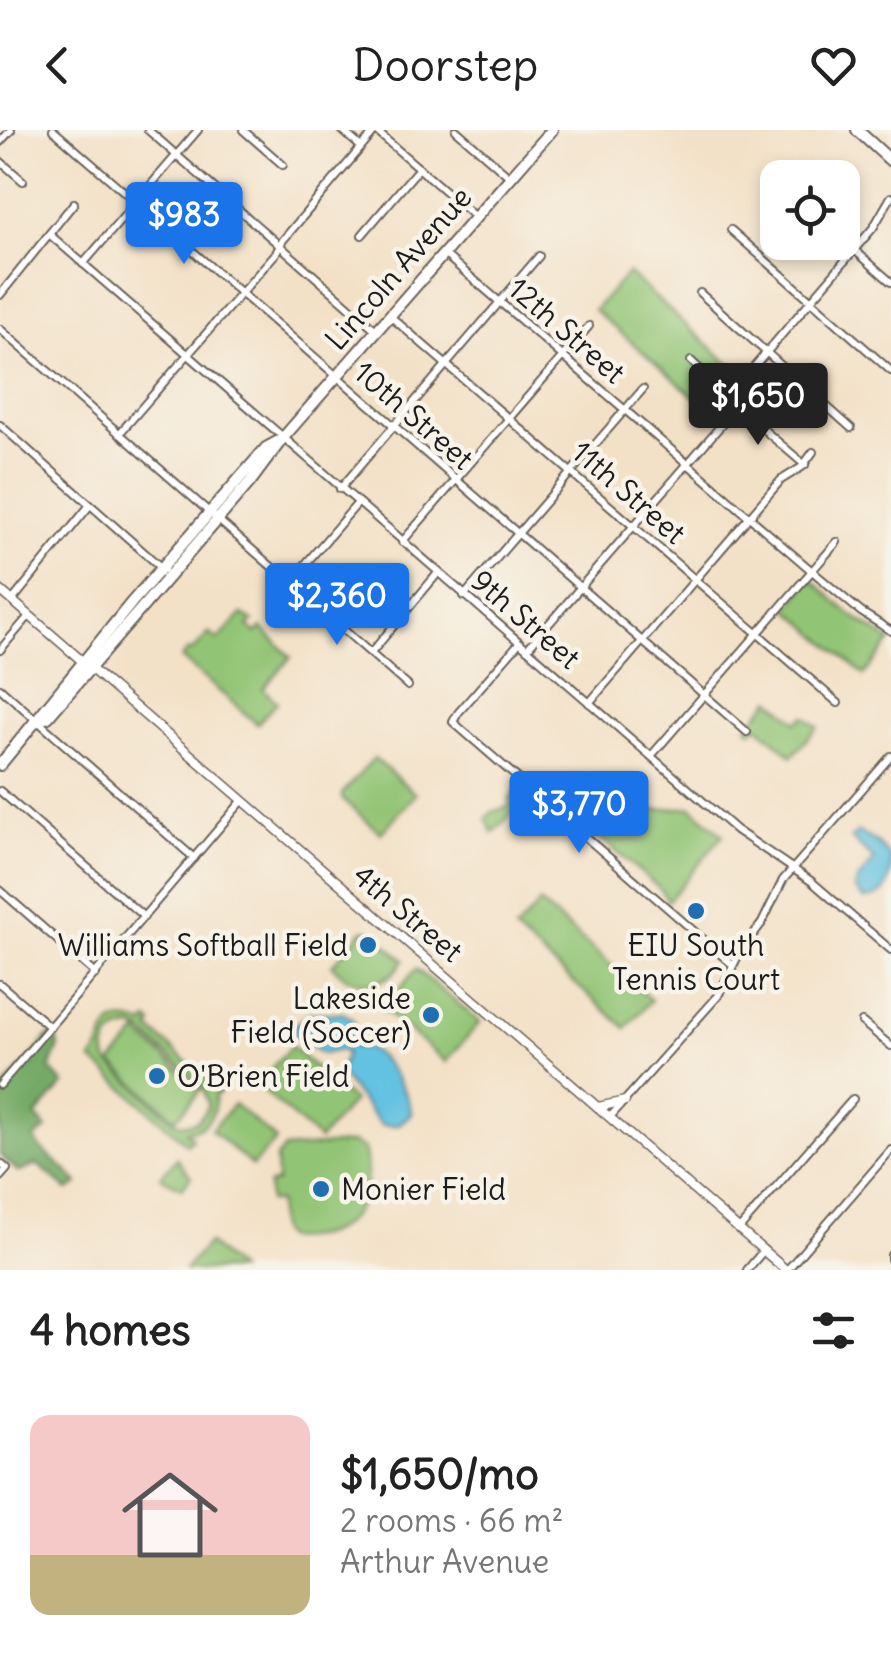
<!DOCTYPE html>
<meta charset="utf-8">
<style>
:root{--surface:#fff;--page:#f2f2f2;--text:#222;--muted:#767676;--line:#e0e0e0;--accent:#1a73e8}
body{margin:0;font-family:Delius,sans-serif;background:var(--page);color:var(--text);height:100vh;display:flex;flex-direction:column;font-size:38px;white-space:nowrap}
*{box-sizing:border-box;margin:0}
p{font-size:32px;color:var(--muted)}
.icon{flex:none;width:55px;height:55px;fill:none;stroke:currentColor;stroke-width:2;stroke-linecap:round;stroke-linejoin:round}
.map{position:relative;height:1140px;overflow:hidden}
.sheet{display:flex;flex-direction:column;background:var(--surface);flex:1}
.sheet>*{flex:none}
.fabs{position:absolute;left:760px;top:30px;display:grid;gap:20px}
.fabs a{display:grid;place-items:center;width:100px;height:100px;border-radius:20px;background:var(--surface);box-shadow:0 5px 15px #0003;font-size:50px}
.price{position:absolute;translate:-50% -85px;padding:0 22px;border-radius:10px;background:var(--accent);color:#fff;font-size:32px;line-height:65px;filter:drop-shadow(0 2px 5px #0008)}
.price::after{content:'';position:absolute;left:50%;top:60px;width:30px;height:22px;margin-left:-15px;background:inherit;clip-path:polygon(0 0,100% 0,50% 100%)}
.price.current{background:#222;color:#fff}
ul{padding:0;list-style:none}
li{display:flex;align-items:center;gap:30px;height:250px;padding:0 30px}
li+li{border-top:2px solid var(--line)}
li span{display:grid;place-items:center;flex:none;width:280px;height:200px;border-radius:20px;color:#555}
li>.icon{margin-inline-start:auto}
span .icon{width:120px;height:120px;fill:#fffc;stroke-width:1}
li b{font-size:42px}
h2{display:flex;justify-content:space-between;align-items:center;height:120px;padding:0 30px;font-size:42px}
header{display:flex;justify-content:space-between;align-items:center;height:130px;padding:0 30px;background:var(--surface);font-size:45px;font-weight:600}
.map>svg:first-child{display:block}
.green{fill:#92c475;stroke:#577048;stroke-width:2.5;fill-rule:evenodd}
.forest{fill:#75aa66;stroke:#486341;stroke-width:2.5}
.water{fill:#63c2e1;stroke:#406f7e;stroke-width:2.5}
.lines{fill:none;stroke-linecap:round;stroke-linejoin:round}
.minor-casing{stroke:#676158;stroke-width:10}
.tertiary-casing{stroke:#676158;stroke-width:11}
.primary-casing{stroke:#676158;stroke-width:14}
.minor{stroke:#fff;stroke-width:6}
.tertiary{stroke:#fff;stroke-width:8}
.primary{stroke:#fff;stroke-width:10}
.poi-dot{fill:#1f6fb2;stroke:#f7f3e8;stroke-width:4}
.labels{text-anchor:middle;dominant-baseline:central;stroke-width:9;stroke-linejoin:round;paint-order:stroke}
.street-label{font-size:30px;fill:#1c1c1c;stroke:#f7f3e8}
.poi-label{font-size:30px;fill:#1c1c1c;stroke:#f7f3e8;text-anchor:end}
</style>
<header><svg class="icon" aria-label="back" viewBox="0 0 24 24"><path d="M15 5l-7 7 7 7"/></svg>Doorstep<svg class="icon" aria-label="heart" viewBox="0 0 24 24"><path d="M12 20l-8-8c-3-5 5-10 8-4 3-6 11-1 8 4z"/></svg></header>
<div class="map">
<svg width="891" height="1140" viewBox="0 0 891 1140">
<rect width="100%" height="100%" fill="#f7f3e8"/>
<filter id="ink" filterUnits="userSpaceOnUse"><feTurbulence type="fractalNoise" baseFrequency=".01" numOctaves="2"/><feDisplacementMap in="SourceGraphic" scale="20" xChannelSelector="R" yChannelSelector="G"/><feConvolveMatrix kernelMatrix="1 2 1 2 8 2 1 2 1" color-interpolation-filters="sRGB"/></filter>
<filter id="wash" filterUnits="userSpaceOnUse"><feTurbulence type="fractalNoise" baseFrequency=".0048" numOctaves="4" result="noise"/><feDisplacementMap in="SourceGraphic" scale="40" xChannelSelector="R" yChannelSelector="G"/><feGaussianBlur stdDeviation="2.25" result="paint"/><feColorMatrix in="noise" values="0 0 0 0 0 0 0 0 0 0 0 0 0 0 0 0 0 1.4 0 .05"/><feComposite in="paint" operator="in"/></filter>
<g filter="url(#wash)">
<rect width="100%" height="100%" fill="#f3e1c7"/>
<g class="green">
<polygon points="628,143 740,243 717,286 594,180"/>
<polygon points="811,449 851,485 891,511 864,545 787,478"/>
<polygon points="242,484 253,491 248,496 256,503 262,498 291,527 263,559 277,572 257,594 181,528 188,520 193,521 209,503 218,510"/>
<polygon points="771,569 797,592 804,586 818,597 792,626 758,596 752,601 747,597"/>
<polygon points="374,628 416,664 381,703 342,669 342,664"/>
<polygon points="517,660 520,675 493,703 486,689 492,682 510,676 509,670"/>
<polygon points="691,677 723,705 668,771 660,759 576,687 613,683 619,687 625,682"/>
<polygon points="540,773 651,870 626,898 515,801"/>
<path d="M 368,799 L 404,830 C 386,859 354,861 332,835 L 363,800 Z"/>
<polygon points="416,839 480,892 446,932 383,879"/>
<path d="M 149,890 L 153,894 L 150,899 L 220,961 L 215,966 C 216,987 206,998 186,1002 L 192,1008 L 187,1014 L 92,930 C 108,912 101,878 145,895 ZM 133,898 L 142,902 L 202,955 L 208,975 C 203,990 190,998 175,992 L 108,932 C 100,913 113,899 133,898 Z"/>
<polygon points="138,903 201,959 176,989 112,933"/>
<polygon points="291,916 353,971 319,1010 257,955"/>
<polygon points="234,974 276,1010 252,1036 211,1000"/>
<path d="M 353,1013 L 364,1019 C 376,1065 352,1106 303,1108 C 295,1108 286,1111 281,1104 C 276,1097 278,1081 278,1072 L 269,1072 L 268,1055 L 277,1052 L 276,1028 L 284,1019 Z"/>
<polygon points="177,1028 191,1047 182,1058 160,1047"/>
<polygon points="208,1113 238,1140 184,1140"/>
</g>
<path class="forest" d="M 50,905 L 56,907 L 59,917 L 50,939 L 64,954 L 36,986 L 47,999 L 34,1008 C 45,1028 67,1036 78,1054 L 68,1060 L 37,1034 L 19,1042 L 0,1026 L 0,963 Z"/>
<g class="water">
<path d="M 858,702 L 875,711 L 891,727 C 891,747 889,769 864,769 L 855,759 L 857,751 L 874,730 L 851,708 Z"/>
<path d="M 341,883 C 360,888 355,903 354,917 C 357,917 368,919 371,920 C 385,927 412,969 411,984 L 398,995 L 381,995 L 342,947 L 340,941 L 346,922 L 341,920 L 322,924 L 295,905 L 295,895 L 309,884 Z"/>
</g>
</g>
<g filter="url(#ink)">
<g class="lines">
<defs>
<g id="minor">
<polyline points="53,0 747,602"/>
<polyline points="148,0 376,200"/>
<polyline points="243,0 283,35"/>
<polyline points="342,0 361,17"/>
<polyline points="456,0 510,47"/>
<polyline points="376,1 475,87"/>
<polyline points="0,12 11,0"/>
<polyline points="0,31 23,51"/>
<polyline points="776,48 778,50"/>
<polyline points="731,100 891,241"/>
<polyline points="49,104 736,700 811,751 891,820"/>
<polyline points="362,105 419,38"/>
<polyline points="842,109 891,152"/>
<polyline points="444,124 812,441 861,482 891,501"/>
<polyline points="83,134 198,0"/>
<polyline points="700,163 851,298"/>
<polyline points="0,165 74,73"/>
<polyline points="390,186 838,573"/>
<polyline points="0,199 408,556"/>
<polyline points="691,231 736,272"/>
<polyline points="735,275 805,335"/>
<polyline points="0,295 164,440"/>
<polyline points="119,304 276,123 283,110 376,0"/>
<polyline points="340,359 539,126"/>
<polyline points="402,412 589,196"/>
<polyline points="290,452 357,374"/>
<polyline points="464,466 643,259"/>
<polyline points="12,471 90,375"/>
<polyline points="519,513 458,583 453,592 733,835"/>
<polyline points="527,519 723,293 754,237 873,98 891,67"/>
<polyline points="0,520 29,486"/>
<polyline points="371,523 438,443"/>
<polyline points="0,558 194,728"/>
<polyline points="589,573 781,350 802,337 813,322"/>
<polyline points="651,626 837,412"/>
<polyline points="0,661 144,787"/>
<polyline points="0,760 96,844"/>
<polyline points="0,854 50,897"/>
<polyline points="862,892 891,916"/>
<polyline points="0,955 243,670"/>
<polyline points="610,987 718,866 740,822 762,793 783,750 891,626"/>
<polyline points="0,1033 7,1039 0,1047"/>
<polyline points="739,1099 853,969"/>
<polyline points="891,1125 891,1129"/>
<polyline points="747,1140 764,1120"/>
<polyline points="787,1140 891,1020"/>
</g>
<g id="tertiary">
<polyline points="0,460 786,1140"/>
<polyline points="598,977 625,971"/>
</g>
<g id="primary">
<polyline points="857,0 891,31"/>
<polyline points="37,591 48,587 250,352 282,309 552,0"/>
<polyline points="0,635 132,472 266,318 279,311"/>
</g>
</defs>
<use href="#minor" class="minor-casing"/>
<use href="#tertiary" class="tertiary-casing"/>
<use href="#primary" class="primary-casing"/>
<use href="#minor" class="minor"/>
<use href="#tertiary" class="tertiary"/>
<use href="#primary" class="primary"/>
</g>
</g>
<g class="poi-dot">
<circle cx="696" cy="781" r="10"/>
<circle cx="368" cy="815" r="10"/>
<circle cx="431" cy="885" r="10"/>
<circle cx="157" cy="946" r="10"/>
<circle cx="321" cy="1059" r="10"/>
</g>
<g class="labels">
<g class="street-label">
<text transform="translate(398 138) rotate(-49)">Lincoln Avenue</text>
<text transform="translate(567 200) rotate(41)">12th Street</text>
<text transform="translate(414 285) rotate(41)">10th Street</text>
<text transform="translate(629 362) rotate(41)">11th Street</text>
<text transform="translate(526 489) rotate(41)">9th Street</text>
<text transform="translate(408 783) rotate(40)">4th Street</text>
</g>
<g class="poi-label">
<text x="348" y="815">Williams Softball Field</text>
<text x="696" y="815" text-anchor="middle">EIU South<tspan x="696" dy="34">Tennis Court</tspan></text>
<text x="411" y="868">Lakeside<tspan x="411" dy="34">Field (Soccer)</tspan></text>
<text x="177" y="946" text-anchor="start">O'Brien Field</text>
<text x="341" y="1059" text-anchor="start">Monier Field</text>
</g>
</g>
</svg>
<div class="fabs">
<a><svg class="icon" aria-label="locate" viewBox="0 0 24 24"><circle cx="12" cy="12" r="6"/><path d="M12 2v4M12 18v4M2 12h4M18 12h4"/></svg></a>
</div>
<b class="price" style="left:184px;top:137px">$983</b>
<b class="price current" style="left:758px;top:318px">$1,650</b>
<b class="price" style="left:337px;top:518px">$2,360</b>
<b class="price" style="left:579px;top:726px">$3,770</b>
</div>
<section class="sheet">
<h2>4 homes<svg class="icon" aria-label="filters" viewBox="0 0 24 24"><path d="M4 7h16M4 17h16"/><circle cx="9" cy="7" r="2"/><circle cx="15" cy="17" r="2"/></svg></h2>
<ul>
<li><span style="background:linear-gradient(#f6c9c9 70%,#c2b280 0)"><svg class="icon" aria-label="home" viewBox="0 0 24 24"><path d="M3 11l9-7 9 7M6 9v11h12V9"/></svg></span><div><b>$1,650/mo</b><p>2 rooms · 66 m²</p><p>Arthur Avenue</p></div></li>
</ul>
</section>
